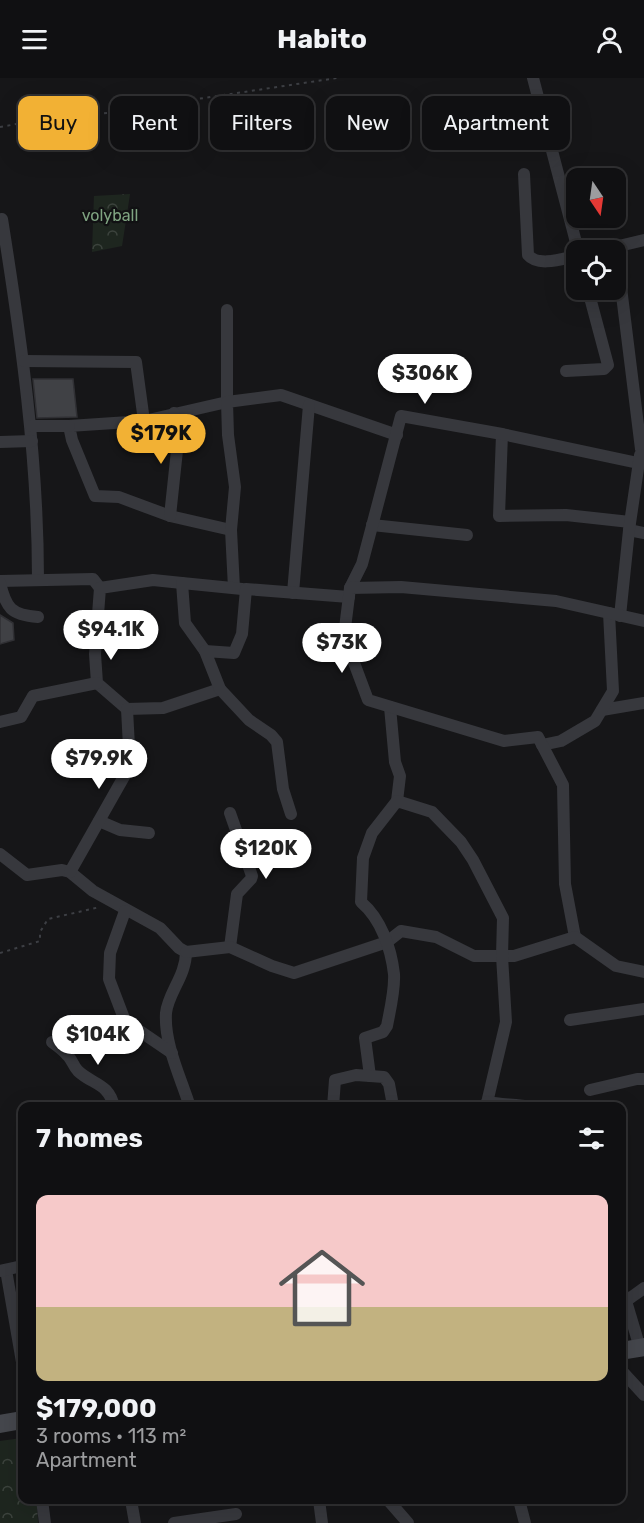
<!DOCTYPE html>
<meta charset="utf-8">
<style>
:root{--surface:#101012;--page:#19191b;--text:#f1f3f6;--muted:#9c9d9f;--line:#303032;--accent:#f2b134}
body{margin:0;font-family:Rubik,sans-serif;background:var(--page);color:var(--text);height:100vh;display:flex;flex-direction:column;font-size:22px;white-space:nowrap}
*{box-sizing:border-box;margin:0}
p{font-size:20px;color:var(--muted)}
.icon{flex:none;width:33px;height:33px;fill:none;stroke:currentColor;stroke-width:2;stroke-linecap:round;stroke-linejoin:round}
.map{position:relative;flex:1;overflow:hidden}
.sheet{position:absolute;left:18px;top:1024px;width:608px;height:402px;display:flex;flex-direction:column;background:var(--surface);border-radius:12px;box-shadow:0 6px 24px #0002,0 0 0 2px var(--line)}
.sheet>*{flex:none}
.guide{position:absolute;left:18px;top:18px;width:609px;height:54px;display:flex;gap:12px}
.needle{width:39px;rotate:167deg}
.fabs{position:absolute;left:566px;top:90px;display:grid;gap:12px}
.fabs a{display:grid;place-items:center;width:60px;height:60px;border-radius:12px;background:var(--surface);box-shadow:0 6px 24px #0002,0 0 0 2px var(--line);font-size:30px}
.price{position:absolute;translate:-50% -51px;padding:0 14px;border-radius:21px;background:#fff;color:#222;font-size:20px;line-height:39px;filter:drop-shadow(0 2px 3px #0008)}
.price::after{content:'';position:absolute;left:50%;top:36px;width:18px;height:14px;margin-left:-9px;background:inherit;clip-path:polygon(0 0,100% 0,50% 100%)}
.price.selected{background:var(--accent);color:#111}
ul{padding:0;list-style:none}
li{display:grid;align-content:center;gap:12px;height:318px;padding:0 18px}
li span{display:grid;place-items:center;height:186px;border-radius:12px;color:#555}
li>.icon{margin-inline-start:auto}
span .icon{width:108px;height:108px;fill:#fffc;stroke-width:1}
li b{font-size:26px}
h2{display:flex;justify-content:space-between;align-items:center;height:72px;padding:0 18px;font-size:26px}
.pill{padding:0 21px;border-radius:12px;background:var(--surface);box-shadow:0 6px 24px #0002,0 0 0 2px var(--line);font-size:21px;line-height:54px}
.pill.selected{background:var(--accent);color:#111}
header{display:flex;justify-content:space-between;align-items:center;height:78px;padding:0 18px;background:var(--surface);font-size:27px;font-weight:700}
.map>svg:first-child{display:block}
.park{fill:url(#park-crowns)}
.building{fill:#404145;stroke:#303034;stroke-width:1.5}
.lines{fill:none;stroke-linecap:round;stroke-linejoin:round}
.path{stroke:#3d3f44;stroke-width:2;stroke-dasharray:3 4.5;stroke-linecap:butt}
.street{stroke:#37383d;stroke-width:12}
.secondary{stroke:#45474d;stroke-width:18}
.labels{text-anchor:middle;dominant-baseline:central;stroke-width:4.5;stroke-linejoin:round;paint-order:stroke}
.park-label{font-size:16px;fill:#7fa381;stroke:#111113}
</style>
<header><svg class="icon" aria-label="menu" viewBox="0 0 24 24"><path d="M4 6h16M4 12h16M4 18h16"/></svg>Habito<svg class="icon" aria-label="person" viewBox="0 0 24 24"><circle cx="12" cy="8" r="4"/><path d="M4 21q1-7 8-7t8 7"/></svg></header>
<div class="map">
<svg width="644" height="1445" viewBox="0 0 644 1445">
<defs>
<pattern id="park-crowns" width="20" height="18" patternUnits="userSpaceOnUse" patternTransform="scale(1.5)"><rect width="20" height="18" fill="#1e261f"/><path d="M2 6a3 3 0 1 1 6 0M12 15a3 3 0 1 1 6 0" fill="none" stroke="#3c433d"/></pattern>
</defs>
<rect width="100%" height="100%" fill="#161618"/>
<g class="park">
<polygon points="130,116 122,168 92,174 94,118"/>
<polygon points="22,1360 22,1422 37,1422 38,1445 0,1445 0,1363"/>
</g>
<g class="building">
<polygon points="33,301 73,301 77,339 37,340"/>
<polygon points="0,537 13,545 14,562 0,566"/>
</g>
<g class="lines">
<g class="path">
<polyline points="0,49 33,43 125,33 147,26 164,26 337,0"/>
<polyline points="0,875 40,863 40,854 48,841 100,829"/>
</g>
<g class="street">
<polyline points="533,0 578,172"/>
<path d="M 524,96 L 528,177 C 538,189 562,181 576,178"/>
<path d="M 2,141 C 21,260 38,380 38,501"/>
<polyline points="616,169 641,371"/>
<polyline points="602,172 644,162"/>
<polyline points="227,232 227,324 144,343 69,348 72,362 95,418 119,419 170,438 231,452"/>
<polyline points="24,283 136,284 144,343"/>
<polyline points="566,293 604,291 608,287 588,212"/>
<polyline points="31,348 69,348"/>
<polyline points="502,356 499,438 566,437 630,444"/>
<polyline points="0,364 32,363"/>
<polyline points="170,438 178,363 174,335"/>
<polyline points="372,447 467,457"/>
<polyline points="629,452 644,455"/>
<polyline points="0,503 93,501 100,510"/>
<path d="M 0,505 C 6,530 11,537 38,539"/>
<polyline points="182,505 153,502 100,510 95,576 97,605 127,631 163,630 220,611"/>
<polyline points="234,510 231,452 235,409 228,357 227,324 281,317 397,357"/>
<polyline points="350,510 362,486 401,338 502,356 638,385"/>
<polyline points="293,515 309,327"/>
<polyline points="620,538 629,452 640,377"/>
<polyline points="205,573 185,545 182,505 242,511"/>
<polyline points="390,629 395,684 400,698 397,723"/>
<polyline points="602,632 644,625"/>
<polyline points="0,644 21,639 33,618 97,605"/>
<polyline points="542,667 561,663 595,643 613,613 609,535"/>
<polyline points="291,736 283,711 277,664 271,657 249,642 220,611 205,573 234,575 242,556 246,511 349,519"/>
<polyline points="99,743 120,752 149,755"/>
<path d="M 0,776 L 27,797 L 62,792 L 70,794 L 93,813 L 160,850 L 179,870 L 186,874 C 186,898 168,915 166,935 C 164,966 181,1000 190,1029"/>
<polyline points="70,794 130,688 127,631"/>
<polyline points="125,833 110,875 109,901 125,943 172,975"/>
<polyline points="575,859 565,806 563,707 538,659 504,663 368,622 344,558 350,510 401,509 556,523 644,543"/>
<polyline points="230,869 237,816 251,801 252,798 230,735"/>
<polyline points="186,874 230,869 272,888 294,895 387,864 401,853 436,859 474,878 514,878 575,859 616,888 644,894"/>
<polyline points="570,942 644,931"/>
<path d="M 52,964 C 57,968 63,972 67,977 C 72,981 73,988 78,993 C 93,1007 109,1005 114,1029"/>
<path d="M 370,998 L 365,960 L 383,954 L 387,948 C 390,932 395,912 394,896 C 391,870 381,841 361,824 L 363,780 L 372,755 L 397,723 L 432,734 L 461,764 L 473,782 L 503,840 L 502,878 L 506,944 L 486,1029"/>
<polyline points="590,1012 637,1001 644,1001"/>
<path d="M 487,1024 C 502,1027 516,1026 531,1029"/>
<polyline points="333,1029 335,1002 356,997 384,999 389,1006 392,1022"/>
<polyline points="6,1192 22,1284"/>
<polyline points="0,1193 22,1188"/>
<polyline points="621,1212 626,1223"/>
<polyline points="640,1270 626,1223 644,1210"/>
<polyline points="621,1292 644,1317"/>
<polyline points="42,1422 45,1445"/>
<polyline points="131,1422 135,1445"/>
<polyline points="319,1422 322,1445"/>
<polyline points="388,1422 408,1445"/>
<polyline points="519,1422 525,1445"/>
<polyline points="174,1445 236,1436"/>
</g>
<g class="secondary">
<polyline points="621,1273 644,1269"/>
<polyline points="0,1346 22,1342"/>
</g>
</g>
<g class="labels">
<g class="park-label">
<text x="110" y="137">volyball</text>
</g>
</g>
</svg>
<div class="fabs">
<a><svg class="needle" viewBox="-14 -14 28 28"><path d="M0-13l5 13h-10z" fill="#e53935"/><path d="M0 13l5-13h-10z" fill="#9c9d9f"/></svg></a>
<a><svg class="icon" aria-label="locate" viewBox="0 0 24 24"><circle cx="12" cy="12" r="6"/><path d="M12 2v4M12 18v4M2 12h4M18 12h4"/></svg></a>
</div>
<b class="price" style="left:425px;top:327px">$306K</b>
<b class="price selected" style="left:161px;top:387px">$179K</b>
<b class="price" style="left:111px;top:583px">$94.1K</b>
<b class="price" style="left:342px;top:596px">$73K</b>
<b class="price" style="left:99px;top:712px">$79.9K</b>
<b class="price" style="left:266px;top:802px">$120K</b>
<b class="price" style="left:98px;top:988px">$104K</b>
<div class="guide">
<a class="pill selected">Buy</a>
<a class="pill">Rent</a>
<a class="pill">Filters</a>
<a class="pill">New</a>
<a class="pill">Apartment</a>
</div>
<section class="sheet">
<h2>7 homes<svg class="icon" aria-label="filters" viewBox="0 0 24 24"><path d="M4 7h16M4 17h16"/><circle cx="9" cy="7" r="2"/><circle cx="15" cy="17" r="2"/></svg></h2>
<ul>
<li><span style="background:linear-gradient(#f6c9c9 60%,#c2b280 0)"><svg class="icon" aria-label="home" viewBox="0 0 24 24"><path d="M3 11l9-7 9 7M6 9v11h12V9"/></svg></span><div><b>$179,000</b><p>3 rooms · 113 m²</p><p>Apartment</p></div></li>
</ul>
</section>
</div>
